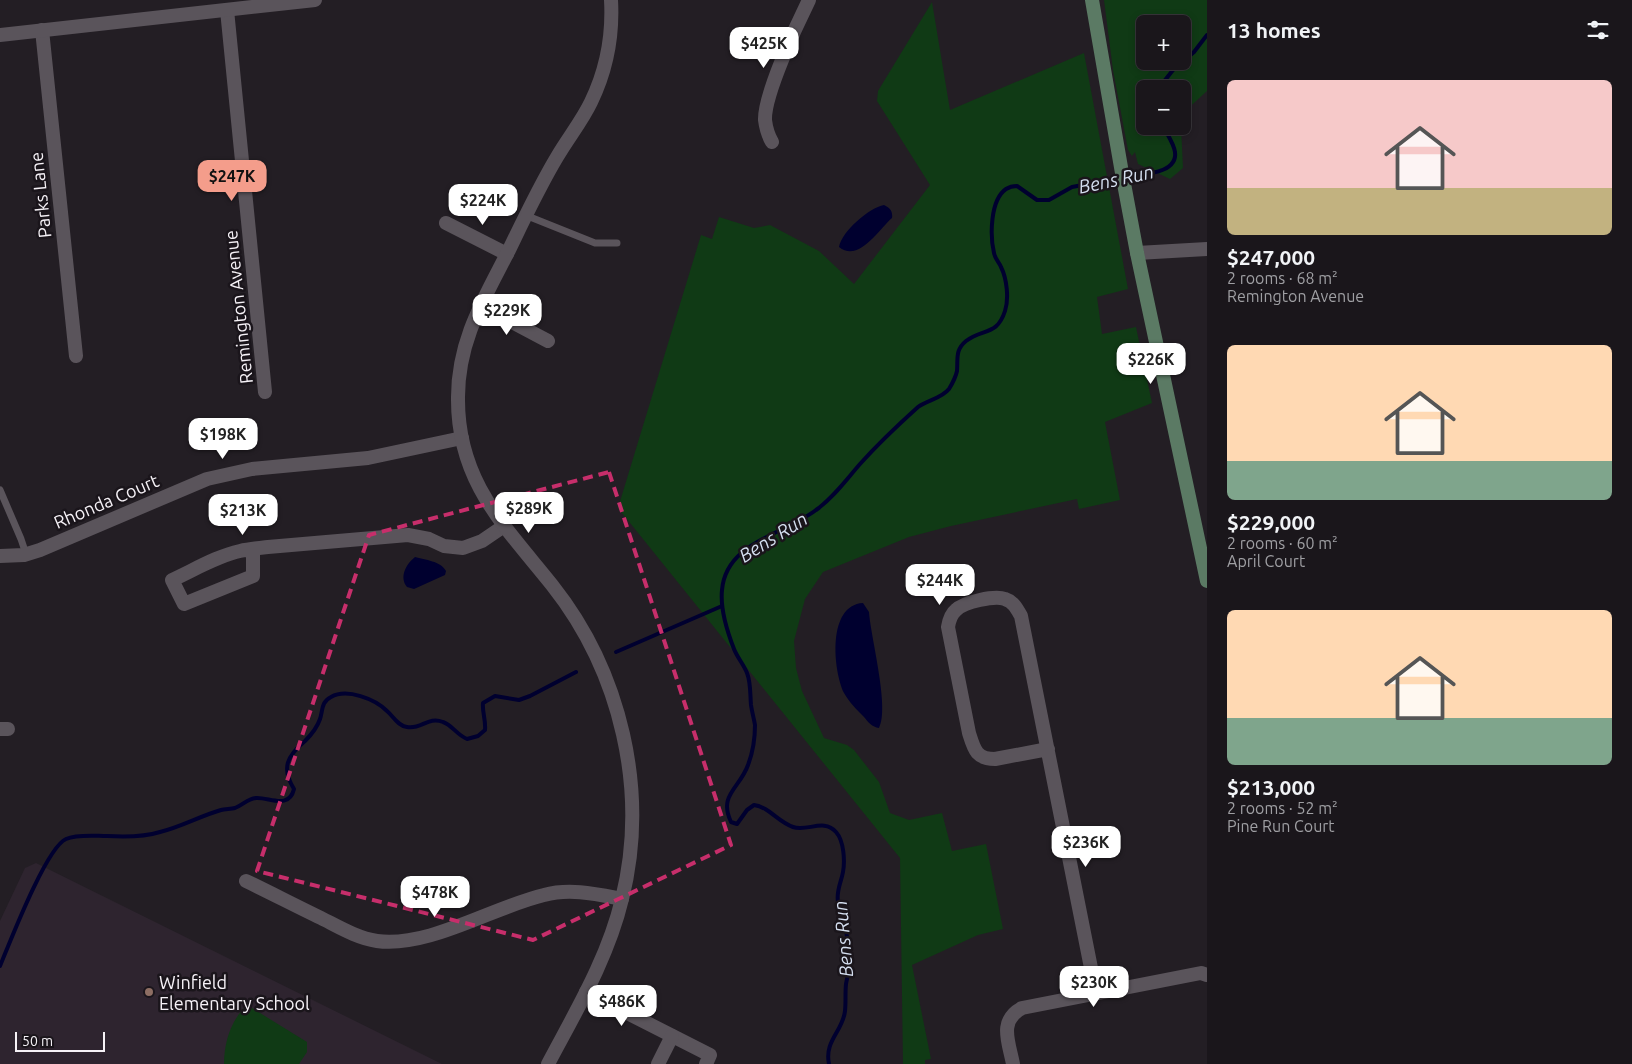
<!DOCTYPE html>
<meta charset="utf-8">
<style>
:root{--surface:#1a161b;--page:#272328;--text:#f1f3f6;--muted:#9f9fa3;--line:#38353a;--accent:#f49d8b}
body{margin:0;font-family:Ubuntu,sans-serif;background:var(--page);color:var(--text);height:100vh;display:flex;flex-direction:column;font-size:19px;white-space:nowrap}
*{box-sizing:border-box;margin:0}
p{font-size:16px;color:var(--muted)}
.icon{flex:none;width:28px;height:28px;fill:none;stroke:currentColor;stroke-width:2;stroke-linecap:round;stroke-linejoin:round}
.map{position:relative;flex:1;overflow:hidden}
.side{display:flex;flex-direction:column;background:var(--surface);width:425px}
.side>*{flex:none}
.buttons{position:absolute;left:1136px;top:15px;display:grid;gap:10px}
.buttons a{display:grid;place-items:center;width:55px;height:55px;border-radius:8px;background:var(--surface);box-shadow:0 2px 8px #0003,0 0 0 1px var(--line);font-size:25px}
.scale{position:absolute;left:15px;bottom:12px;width:90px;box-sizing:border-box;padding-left:5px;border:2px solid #f6f2f7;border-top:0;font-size:14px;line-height:18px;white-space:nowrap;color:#f6f2f7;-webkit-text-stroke:4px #1a151b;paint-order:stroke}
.price{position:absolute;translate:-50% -42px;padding:0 11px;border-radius:10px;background:#fff;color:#222;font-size:16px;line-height:32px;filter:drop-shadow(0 1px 2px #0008)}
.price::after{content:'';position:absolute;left:50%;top:30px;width:15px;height:11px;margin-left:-8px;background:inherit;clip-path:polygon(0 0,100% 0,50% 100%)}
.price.current{background:var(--accent);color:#111}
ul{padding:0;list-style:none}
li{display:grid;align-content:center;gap:10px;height:265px;padding:0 20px}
li span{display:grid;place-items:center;height:155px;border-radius:8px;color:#555}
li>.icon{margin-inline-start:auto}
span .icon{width:90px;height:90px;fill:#fffc;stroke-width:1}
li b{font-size:21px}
h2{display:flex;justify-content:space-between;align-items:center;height:60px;padding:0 20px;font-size:21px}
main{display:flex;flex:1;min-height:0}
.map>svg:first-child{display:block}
.built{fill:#2e242f}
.green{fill:#103a15;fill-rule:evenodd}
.water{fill:#00002f}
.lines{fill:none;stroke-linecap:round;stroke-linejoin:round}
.stream{stroke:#00002f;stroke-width:4}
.service{stroke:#5a545b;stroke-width:7}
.minor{stroke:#5a545b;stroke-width:14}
.secondary{stroke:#5b7a64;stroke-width:14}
.marked{fill:none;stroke:#c72e6b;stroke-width:4;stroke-dasharray:10 6;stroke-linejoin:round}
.education-dot{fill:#8d6e63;stroke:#1a151b;stroke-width:2}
.labels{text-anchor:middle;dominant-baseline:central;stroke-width:5;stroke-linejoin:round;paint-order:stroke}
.street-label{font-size:18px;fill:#f6f2f7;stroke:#1a151b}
.poi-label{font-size:18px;fill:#f6f2f7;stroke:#1a151b;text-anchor:start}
.water-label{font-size:19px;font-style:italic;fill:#d4deef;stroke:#1a151b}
</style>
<main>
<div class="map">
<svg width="1207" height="1064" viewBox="0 0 1207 1064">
<rect width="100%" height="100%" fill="#231e24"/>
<polygon class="built" points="36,863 442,1064 0,1064 0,921 25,868"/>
<g class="green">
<path d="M 1104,0 L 1207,0 L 1207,91 L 1183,113 L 1182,89 L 1145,89 L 1145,126 L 1181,126 L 1183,168 L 1170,179 L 1138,164 L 1135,152 L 1132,156 L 1128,150 L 1113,70 ZM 1145,24 L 1182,24 L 1182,61 L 1145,61 Z"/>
<polygon points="932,2 950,110 1084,53 1128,289 1097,297 1102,334 1136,327 1152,403 1105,422 1120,500 1079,509 1077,499 951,526 909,537 823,572 805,599 794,641 796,668 802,691 824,738 847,745 854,750 879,782 890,813 909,820 942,813 952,851 986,844 1003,929 978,935 912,965 931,1059 925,1060 925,1064 903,1064 900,858 618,508 701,235 712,239 719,217 754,228 770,225 819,251 854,284 930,185 877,101 878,91"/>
<path d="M 247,1005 L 307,1042 L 307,1052 L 299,1064 L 224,1064 C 224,1042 231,1020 247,1005 Z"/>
</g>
<g class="water">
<path d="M 884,205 C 890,208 893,211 892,218 C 879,229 859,263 839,247 C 842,231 869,208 884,205 Z"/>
<path d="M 415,557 C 425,560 441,561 446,571 L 445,575 L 414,589 L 407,587 C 399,577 406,564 415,557 Z"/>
<path d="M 863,603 L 869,612 C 871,639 890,708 879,728 C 872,727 868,722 864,717 C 857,710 849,702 844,693 C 833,670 827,605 863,603 Z"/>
</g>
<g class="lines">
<g class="stream">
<polyline points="1158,89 1173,70 1194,52 1207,35"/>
<path d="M 1127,177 C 1142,174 1178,174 1175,152 C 1174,144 1167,134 1163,126"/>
<polyline points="616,652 722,606"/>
<path d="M 0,966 C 10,942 46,848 66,839 C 77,834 95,836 107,836 C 124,837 144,837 160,832 C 181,827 200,816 221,810 C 225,809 231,809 235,808 C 243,805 247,799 256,798 C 269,797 289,810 294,789 C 281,768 287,756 305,741 C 311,735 317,728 320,719 C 323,710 321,702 331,697 C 347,688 375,699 387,711 C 393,716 398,726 407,727 C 421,730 428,716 443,722 C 452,725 457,735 467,739 L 478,736 L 485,730 C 486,720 482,712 483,703 L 495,696 L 519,700 L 530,696 L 576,672"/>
<path d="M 829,1064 C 824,1041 843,1031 845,1011 C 846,1002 845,993 846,984 C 847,978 849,972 849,965 C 850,952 847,937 845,924 C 843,916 839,909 838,902 C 836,891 841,883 843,872 C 845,861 844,841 836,832 C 824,818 807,832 793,827 C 778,822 769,807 754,805 L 747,810 L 737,824 L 731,822 C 718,795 740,788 748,765 C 753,752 755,738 755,725 C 754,719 752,712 751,705 C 750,695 751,683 747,673 C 744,665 737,657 734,649 C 727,631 720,609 722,590 C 726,542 783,535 816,510 C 833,498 846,480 860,464 C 878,444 898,425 918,407 C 927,400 941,399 949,389 C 952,384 956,376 957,371 C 958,359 955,350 966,341 C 983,328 997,336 1005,311 C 1009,299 1007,279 1001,267 C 999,262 995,259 994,253 C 990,236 990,200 1006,189 C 1009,187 1014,186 1017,186 L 1037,200 L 1049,200 L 1072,187 L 1120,178"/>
</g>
<g class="service">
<polyline points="525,215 595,243 617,243"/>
<polyline points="0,490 21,539 26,554"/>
</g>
<g class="minor">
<polyline points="227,10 265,392"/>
<polyline points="42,30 76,356"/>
<polyline points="0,35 315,0"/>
<path d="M 772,142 C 768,135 766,128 765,120 C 764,95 797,24 809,0"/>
<polyline points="446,223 507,254"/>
<polyline points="1137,253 1207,249"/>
<polyline points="480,305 548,341"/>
<path d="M 253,549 L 253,576 L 184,604 L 172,580 C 194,570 217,556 240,551 C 249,549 259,548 268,547 L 408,535 L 429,539 L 444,546 L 463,548 L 482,541 L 504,526"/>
<polyline points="0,556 24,555 40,550 207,479 252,469 368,458 462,438"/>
<polyline points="0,729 8,729"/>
<path d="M 1048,749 L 995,759 C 976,759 974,749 969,733 L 948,627 C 949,621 951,614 956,610 C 964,602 995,595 1005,599 C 1014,602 1017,609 1021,616 L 1096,993"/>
<path d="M 246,881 C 271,893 296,906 321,918 C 339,927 357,938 377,941 C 429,948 493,907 544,895 C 570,888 596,894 622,899"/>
<polyline points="586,992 710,1055 706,1064"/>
<path d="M 548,1064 C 576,1011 608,958 622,899 C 649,791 621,672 552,585 C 504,525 457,481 458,397 C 458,340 484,299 509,250 C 524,219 539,187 557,157 C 568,138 582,121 591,102 C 606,71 613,35 611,0"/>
<polyline points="658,1064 672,1036"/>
<path d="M 1013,1064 C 1009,1042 998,1021 1022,1008 L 1201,973 L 1207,975"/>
</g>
<polyline class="secondary" points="1092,0 1122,173 1137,253 1207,581"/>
</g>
<path class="marked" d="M 609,472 L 731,845 L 533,940 L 257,871 L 369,535 Z"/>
<circle class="education-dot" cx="149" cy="992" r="5"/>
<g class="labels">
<g class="street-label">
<text transform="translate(40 195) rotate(-96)">Parks Lane</text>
<text transform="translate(238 307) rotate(-96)">Remington Avenue</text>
<text transform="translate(106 501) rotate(-23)">Rhonda Court</text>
</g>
<g class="poi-label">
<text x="159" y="982">Winfield<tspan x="159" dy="21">Elementary School</tspan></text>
</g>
<g class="water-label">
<text transform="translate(1116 179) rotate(-12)">Bens Run</text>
<text transform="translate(773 537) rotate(-32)">Bens Run</text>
<text transform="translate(843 939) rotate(-95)">Bens Run</text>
</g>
</g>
</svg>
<div class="buttons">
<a>+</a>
<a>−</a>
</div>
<div class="scale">50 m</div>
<b class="price" style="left:764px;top:69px">$425K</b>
<b class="price current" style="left:232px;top:202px">$247K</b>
<b class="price" style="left:483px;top:226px">$224K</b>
<b class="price" style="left:507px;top:336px">$229K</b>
<b class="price" style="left:1151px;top:385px">$226K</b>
<b class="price" style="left:223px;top:460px">$198K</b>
<b class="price" style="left:529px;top:534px">$289K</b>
<b class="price" style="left:243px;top:536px">$213K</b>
<b class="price" style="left:940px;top:606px">$244K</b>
<b class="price" style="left:1086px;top:868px">$236K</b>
<b class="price" style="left:435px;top:918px">$478K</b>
<b class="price" style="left:1094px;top:1008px">$230K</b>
<b class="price" style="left:622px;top:1027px">$486K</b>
</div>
<section class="side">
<h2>13 homes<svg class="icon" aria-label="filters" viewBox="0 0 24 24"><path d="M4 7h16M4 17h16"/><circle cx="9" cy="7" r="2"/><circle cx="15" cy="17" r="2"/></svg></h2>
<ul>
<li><span style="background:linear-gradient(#f6c9c9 70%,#c2b280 0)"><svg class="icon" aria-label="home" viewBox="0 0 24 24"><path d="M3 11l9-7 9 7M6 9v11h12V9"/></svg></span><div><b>$247,000</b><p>2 rooms · 68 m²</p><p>Remington Avenue</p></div></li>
<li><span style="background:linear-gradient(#ffd9b3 75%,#7fa58c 0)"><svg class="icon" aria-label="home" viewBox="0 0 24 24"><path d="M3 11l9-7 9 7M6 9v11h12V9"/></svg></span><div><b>$229,000</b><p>2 rooms · 60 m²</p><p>April Court</p></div></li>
<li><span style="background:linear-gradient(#ffd9b3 70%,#7fa58c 0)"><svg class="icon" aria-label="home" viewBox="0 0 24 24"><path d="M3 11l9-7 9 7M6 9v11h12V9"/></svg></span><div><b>$213,000</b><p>2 rooms · 52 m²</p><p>Pine Run Court</p></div></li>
</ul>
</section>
</main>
